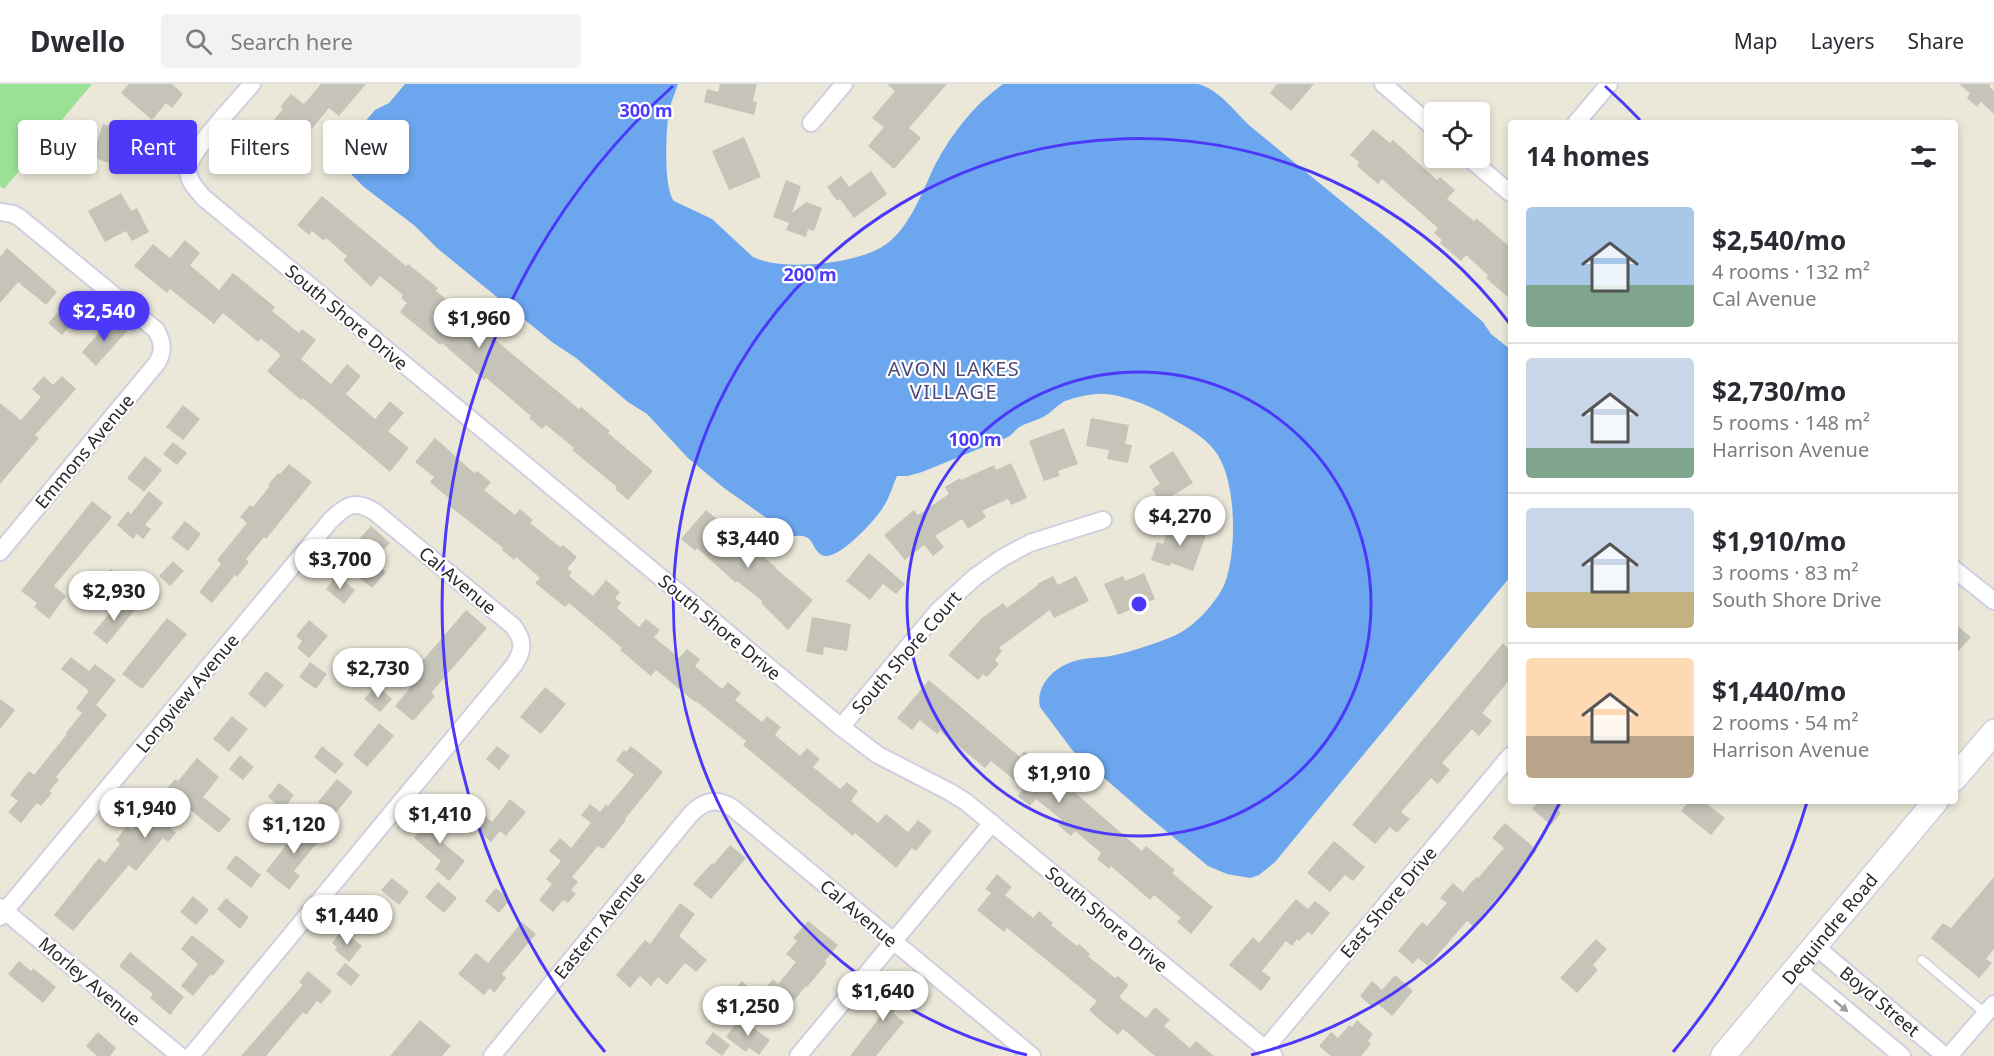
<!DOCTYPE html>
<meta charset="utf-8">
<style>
:root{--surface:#fff;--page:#f2f2f3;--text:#2b2b33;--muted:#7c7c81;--line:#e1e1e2;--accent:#4b38f9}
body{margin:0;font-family:"Noto Sans",sans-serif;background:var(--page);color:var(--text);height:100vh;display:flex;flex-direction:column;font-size:22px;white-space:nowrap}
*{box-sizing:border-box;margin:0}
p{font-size:20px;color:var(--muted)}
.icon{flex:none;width:33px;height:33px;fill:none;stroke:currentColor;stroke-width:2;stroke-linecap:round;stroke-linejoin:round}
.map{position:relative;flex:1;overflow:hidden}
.details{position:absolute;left:1508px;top:36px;width:450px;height:684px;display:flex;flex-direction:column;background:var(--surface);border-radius:6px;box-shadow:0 3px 9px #0003}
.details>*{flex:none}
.top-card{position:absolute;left:18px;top:36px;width:570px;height:54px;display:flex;gap:12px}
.fabs{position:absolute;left:1424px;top:18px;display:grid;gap:12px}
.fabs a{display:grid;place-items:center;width:66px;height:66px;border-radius:6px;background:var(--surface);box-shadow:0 3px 9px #0003;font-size:30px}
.price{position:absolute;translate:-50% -51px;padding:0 14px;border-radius:21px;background:#fff;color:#222;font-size:20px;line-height:39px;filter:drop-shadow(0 2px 3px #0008)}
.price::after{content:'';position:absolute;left:50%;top:36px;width:18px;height:14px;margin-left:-9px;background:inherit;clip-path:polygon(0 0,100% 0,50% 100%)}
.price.active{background:var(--accent);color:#fff}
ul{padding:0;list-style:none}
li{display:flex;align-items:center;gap:18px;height:150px;padding:0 18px}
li+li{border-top:2px solid var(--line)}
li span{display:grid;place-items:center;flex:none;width:168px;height:120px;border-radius:6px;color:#555}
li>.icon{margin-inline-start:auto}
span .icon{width:72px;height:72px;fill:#fffc;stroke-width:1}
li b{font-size:26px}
h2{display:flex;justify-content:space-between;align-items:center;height:72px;padding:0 18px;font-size:26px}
.pill{padding:0 21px;border-radius:6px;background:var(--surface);box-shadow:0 3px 9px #0003;font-size:21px;line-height:54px}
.pill.active{background:var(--accent);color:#fff}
header{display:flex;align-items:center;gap:36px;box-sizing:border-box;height:84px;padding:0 30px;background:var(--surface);border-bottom:2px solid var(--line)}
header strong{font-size:28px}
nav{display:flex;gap:33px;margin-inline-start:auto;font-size:21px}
.search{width:420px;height:54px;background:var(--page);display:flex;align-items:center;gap:15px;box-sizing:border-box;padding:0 21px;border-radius:6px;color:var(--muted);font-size:22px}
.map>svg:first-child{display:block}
.green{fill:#99e295}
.water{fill:#6ba6ee}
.building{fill:#c6c4b9}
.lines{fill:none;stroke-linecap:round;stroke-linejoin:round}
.lane-casing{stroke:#d0cfe1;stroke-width:11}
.street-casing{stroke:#d0cfe1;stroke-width:20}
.secondary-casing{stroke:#d0cfe1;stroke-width:27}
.lane{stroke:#fff;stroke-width:8}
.street{stroke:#fff;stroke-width:16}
.secondary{stroke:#fff;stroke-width:24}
.oneway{fill:#9e9e9e}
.ring{fill:none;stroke:#4b38f9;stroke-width:3}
.labels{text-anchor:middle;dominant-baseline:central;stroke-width:4.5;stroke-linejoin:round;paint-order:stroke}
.street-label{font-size:18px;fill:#282828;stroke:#fff}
.neighbourhood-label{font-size:20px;letter-spacing:1.5px;fill:#4e4978;stroke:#fff}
.centre{fill:#4b38f9;stroke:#fff;stroke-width:3}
.ring-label{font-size:18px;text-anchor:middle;font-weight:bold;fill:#4b38f9;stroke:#fff;stroke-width:4.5;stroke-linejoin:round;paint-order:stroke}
</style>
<header>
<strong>Dwello</strong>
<div class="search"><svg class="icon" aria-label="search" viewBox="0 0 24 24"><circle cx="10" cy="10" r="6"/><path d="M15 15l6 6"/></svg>Search here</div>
<nav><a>Map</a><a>Layers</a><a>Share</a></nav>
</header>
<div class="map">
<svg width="1994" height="972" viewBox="0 0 1994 972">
<rect width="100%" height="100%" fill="#ebe8d9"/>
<polygon class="green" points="0,0 92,0 4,105 0,102"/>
<path class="water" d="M 405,0 L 678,0 C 675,9 671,18 669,27 C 666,46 663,102 674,117 L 712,135 L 753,173 C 772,182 796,181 816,180 C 838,178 862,174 882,163 C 910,146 922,107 936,79 C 953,48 974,21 1003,0 L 1198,0 C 1220,6 1234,27 1250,42 L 1390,157 L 1483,238 L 1491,250 L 1510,265 L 1510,493 L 1275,778 L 1259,791 L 1250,794 L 1227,790 L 1208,782 L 1148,732 L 1073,667 L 1040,623 C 1035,599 1058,580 1079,576 C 1090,573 1101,574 1111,572 C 1133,567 1155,560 1176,551 C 1194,543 1217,518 1225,499 C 1237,467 1237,395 1215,367 C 1202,350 1182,341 1164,330 C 1147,320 1115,308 1096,310 C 1086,311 1073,314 1065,317 C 1057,321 1051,329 1043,333 C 1035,337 1025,339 1018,344 C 1014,347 1012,351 1008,353 L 922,388 L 908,392 L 897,392 C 893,401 890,412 884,422 C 877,434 841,474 825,472 C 814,470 814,456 806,453 C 802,451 796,452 792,452 L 724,404 L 688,374 L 647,330 L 628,318 L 576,274 L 552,258 L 437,164 L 415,142 L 364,103 L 350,89 L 346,71 L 352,53 L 375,26 L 389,19 Z"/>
<g class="building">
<polygon points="129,0 172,0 183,10 172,24 166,19 152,36 121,9"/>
<polygon points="321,0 366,0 339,32 329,24 295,65 268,43 283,25 280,23 291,10 304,20"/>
<polygon points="720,0 757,0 753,17 757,18 754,31 704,18 707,5 718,8"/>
<polygon points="887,0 947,0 909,44 921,54 894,85 868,62 884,43 872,34 895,7"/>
<polygon points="1277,0 1314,0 1291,27 1270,9"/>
<polygon points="1959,0 1990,0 1990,3 1994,7 1994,30 1981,18 1977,23 1967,14 1970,9"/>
<polygon points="103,40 141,53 135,69 120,64 114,81 92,73"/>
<polygon points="1373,45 1390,59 1393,56 1437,96 1440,93 1455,106 1447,115 1474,137 1476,134 1510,163 1510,215 1486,194 1488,191 1466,171 1461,177 1440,159 1442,156 1434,149 1438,144 1382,95 1378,100 1357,82 1359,78 1350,71"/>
<polygon points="744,53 761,93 729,106 712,67"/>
<polygon points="871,87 887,110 854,134 840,115 837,117 827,103 841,92 849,103"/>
<polygon points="786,96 801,102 792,129 806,118 822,124 814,147 808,145 806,153 786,146 789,139 773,133"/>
<polygon points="121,109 131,127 137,124 149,148 132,157 126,147 105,158 88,127"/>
<polygon points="322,112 406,182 408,180 438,204 436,207 579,325 581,323 610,347 608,349 653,387 628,416 615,405 617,403 572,366 574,364 546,341 542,345 529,334 531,332 486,294 484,296 442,259 440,261 400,228 407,219 401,214 403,211 380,192 371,203 343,176 347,172 326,154 324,157 312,147 309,151 297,141"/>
<polygon points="185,156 200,169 190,181 219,206 233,189 275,223 272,227 299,249 302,245 316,256 301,275 331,300 347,280 361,292 346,310 375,335 390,317 404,329 388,347 409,364 390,388 303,314 301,316 267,287 281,271 261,255 258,258 223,229 214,240 170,205 167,209 134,182 153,160 170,174"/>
<polygon points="7,164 57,208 46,221 18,198 0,219 0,173"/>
<polygon points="64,222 77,234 62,251 48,239"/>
<polygon points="112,234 127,247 96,282 82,268"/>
<polygon points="44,292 53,301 62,292 76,305 35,351 39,354 0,400 0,319 21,336 41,313 32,305"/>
<polygon points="183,321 200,335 183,356 166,343"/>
<polygon points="1091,334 1129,341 1125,360 1132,361 1128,379 1107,375 1109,366 1086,362"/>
<polygon points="1064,344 1078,380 1058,387 1060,392 1044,397 1029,357"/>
<polygon points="435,354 474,389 477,387 491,398 484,406 515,431 520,425 533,436 530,439 560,463 563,461 577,473 567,485 572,488 569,492 593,512 606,496 620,508 615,514 621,519 617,524 639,543 646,535 660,546 654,553 679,574 687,565 700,575 695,582 722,605 728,598 741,609 735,616 762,638 767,632 781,643 775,651 800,672 807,664 820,675 813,683 840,705 847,698 858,707 851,717 878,739 886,730 908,748 918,736 932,747 916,767 912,764 896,784 855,749 853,752 743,661 746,657 696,617 695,618 656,586 651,592 620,566 622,564 569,519 565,523 535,499 540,494 516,473 514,476 502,466 503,464 448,421 452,417 430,398 434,393 415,378"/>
<polygon points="173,358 187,369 177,381 163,370"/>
<polygon points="1173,367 1193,399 1161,419 1152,405 1160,400 1149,382"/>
<polygon points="145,372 162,386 144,408 127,394"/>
<polygon points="1011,379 1027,414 1011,421 1008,415 982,427 986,433 968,445 962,435 935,452 944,463 933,472 924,461 905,476 884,451 914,426 918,431 949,410 945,403 960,394 961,396 994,381 996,386"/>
<polygon points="289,380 312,398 266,455 264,453 246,475 249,478 237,493 235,491 212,519 199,508 221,480 217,476 247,439 240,433 250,421 253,423 270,402 268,401 278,389 280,390"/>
<polygon points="149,407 163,419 145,441 151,445 143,455 137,450 133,455 117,441 128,427 131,430"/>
<polygon points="92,417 112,433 54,502 66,512 49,535 34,523 37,519 21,507"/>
<polygon points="706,426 776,483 775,484 813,516 788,546 761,519 762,517 737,497 736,499 697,464 695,467 681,455"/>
<polygon points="185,437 201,450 188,467 171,454"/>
<polygon points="1171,438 1206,451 1193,487 1171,479 1169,482 1151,476 1157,458 1163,460"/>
<polygon points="371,442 390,459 375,475 357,457"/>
<polygon points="869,469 905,500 896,510 883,500 870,516 846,497"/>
<polygon points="371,476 386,488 372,504 357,492"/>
<polygon points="173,477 184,487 170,502 159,492"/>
<polygon points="111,485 125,496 114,510 100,498"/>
<polygon points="1144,489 1155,515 1118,531 1104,500 1123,492 1125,497"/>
<polygon points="337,491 355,506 344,520 326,505"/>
<polygon points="1053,492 1058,501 1076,492 1089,517 1054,534 1050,526 999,564 1002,567 995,576 999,580 987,593 983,590 978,596 948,571 982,534 1003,519 1007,524 1038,501 1037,500"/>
<polygon points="121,516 135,526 107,560 93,549"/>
<polygon points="466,526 487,544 431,609 435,612 413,637 395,622 424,587 418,582"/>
<polygon points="812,533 851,540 847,567 824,563 823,571 806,568"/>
<polygon points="167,534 187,550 142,605 122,590"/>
<polygon points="309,536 328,552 309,574 297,564 302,557 296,552"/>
<polygon points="1954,539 1971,553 1954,572"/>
<polygon points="1503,559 1510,566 1510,595 1482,629 1492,637 1479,652 1472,645 1442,679 1450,686 1438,700 1431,694 1401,728 1410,735 1397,749 1390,743 1375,760 1352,741"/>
<polygon points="71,573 89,587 95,580 116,596 96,621 107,631 56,693 59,696 49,707 52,709 41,722 37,719 21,739 8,728 18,717 10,711 29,687 34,691 67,650 66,649 82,629 76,624 89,607 61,585"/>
<polygon points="310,578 327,590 316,605 299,593"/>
<polygon points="266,587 284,601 265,624 248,610"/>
<polygon points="929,596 1020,673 1024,667 1065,700 1142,767 1146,762 1175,786 1172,789 1213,823 1191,850 1177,838 1181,834 1154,811 1150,816 1111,782 1109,785 1097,775 1101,769 1075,747 1071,752 1058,741 1062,736 1036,715 1030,722 1018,712 1024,704 991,677 985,684 940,647 937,650 920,636 912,646 897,634"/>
<polygon points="376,601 392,615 380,628 364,615"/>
<polygon points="545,603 566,620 541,650 520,633"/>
<polygon points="0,615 15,626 0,645"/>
<polygon points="232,632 248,645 229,668 213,655"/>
<polygon points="379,639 394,652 367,683 353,671"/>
<polygon points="322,662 344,680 335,690 314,673"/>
<polygon points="497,662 510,672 499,686 486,675"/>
<polygon points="631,662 663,688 625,735 626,736 603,765 598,762 572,793 578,798 571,806 576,810 568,819 563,816 553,828 539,816 552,800 546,795 561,777 549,767 560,754 571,764 591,739 581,731 590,720 600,728 606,720 608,722 634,691 616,676 624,666 626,668"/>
<polygon points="240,671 254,683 243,696 229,685"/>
<polygon points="197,674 219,693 203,713 231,735 219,749 188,724 171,745 176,749 168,758 163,754 136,787 129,781 73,847 54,831 99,774 105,779 120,760 116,756 127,742 132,746 148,726 144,723 155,709 160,713 175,695 178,697"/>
<polygon points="337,695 353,708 334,731 318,718"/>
<polygon points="279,699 294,711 283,726 268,713"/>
<polygon points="510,715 526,728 506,752 500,747 491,758 472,742 483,730 492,738"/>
<polygon points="1539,717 1565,717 1558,726 1561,729 1551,741 1532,725"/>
<polygon points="1689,717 1703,717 1725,734 1711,751 1681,727"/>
<polygon points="438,725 452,737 437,754 465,777 449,797 435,785 441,777 414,754"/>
<polygon points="305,737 323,752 294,787 300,792 289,806 266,787"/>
<polygon points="1505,739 1537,766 1473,842 1467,837 1428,882 1418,874 1413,880 1398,867 1422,838 1427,842 1447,819 1440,814 1453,799 1463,808 1476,793 1478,794 1504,764 1492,754"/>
<polygon points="1334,757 1365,783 1353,797 1345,791 1330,808 1307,789"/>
<polygon points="730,761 746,774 711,815 693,800 712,779 714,780"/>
<polygon points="236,771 261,791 251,804 226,784"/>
<polygon points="997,790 1012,803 1005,811 1033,834 1039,827 1053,839 1051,841 1077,862 1079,860 1090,870 1088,872 1115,894 1118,892 1129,901 1119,913 1146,934 1155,923 1170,936 1164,942 1190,964 1196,957 1214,972 1155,972 1123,945 1118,951 1100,936 1089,926 1097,917 1007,844 1004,848 977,826 991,809 985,805"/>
<polygon points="1994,793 1994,865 1986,875 1992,879 1979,894 1931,854 1943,839 1951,844"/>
<polygon points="392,794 409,808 399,821 381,806"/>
<polygon points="438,798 457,814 444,829 425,813"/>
<polygon points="496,804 510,816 499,829 485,817"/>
<polygon points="193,812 209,826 196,841 180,828"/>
<polygon points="226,814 249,833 240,845 217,825"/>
<polygon points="1296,815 1308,825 1315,817 1330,829 1312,851 1308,848 1299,857 1297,855 1292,862 1286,857 1262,887 1271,894 1261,907 1229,881 1253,853 1259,859"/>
<polygon points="680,819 695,830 679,852 707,876 696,888 685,879 667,901 658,893 651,902 640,892 630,904 616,891 645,856 650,860"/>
<polygon points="808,837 838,861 825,877 827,879 807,903 806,902 789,923 786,921 782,926 762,908 773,895 778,900 796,878 786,870 797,857 793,854"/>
<polygon points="522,838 536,850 502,890 506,894 494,909 490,904 484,911 458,890 476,869 488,879"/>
<polygon points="340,849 346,853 348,850 362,862 349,878 335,866 337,863 332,859"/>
<polygon points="192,851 225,877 213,892 211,890 193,912 181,902 198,880 181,865"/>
<polygon points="1596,855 1607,865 1593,881 1598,886 1577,909 1560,894"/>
<polygon points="130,868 184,913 170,931 150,914 153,910 119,882"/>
<polygon points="19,877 31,887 33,884 56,903 43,919 8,890"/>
<polygon points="345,879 360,891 351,902 336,890"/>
<polygon points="308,887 332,907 321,920 317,917 306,931 303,928 266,972 241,972 303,901 299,898"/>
<polygon points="1395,891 1413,907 1392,932 1377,919 1373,924 1360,912 1372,897 1382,906"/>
<polygon points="893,896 909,909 893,929 904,938 876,972 850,972 883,929 873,920"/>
<polygon points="742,897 757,911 744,926 728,912"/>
<polygon points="740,934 770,956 759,971 749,964 746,968 726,953"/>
<polygon points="420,936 451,962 442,972 390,972"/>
<polygon points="1357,936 1373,950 1368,957 1371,960 1361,972 1331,972 1319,962 1331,948 1338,954 1349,941 1352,943"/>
<polygon points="98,948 116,964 110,972 97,972 86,962"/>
<polygon points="713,948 730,961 722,972 705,959"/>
</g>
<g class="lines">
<defs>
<polyline id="lane" points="1922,876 1986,930"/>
<g id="street">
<path d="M 252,0 C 238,17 189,67 188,86 C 188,97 197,106 204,114 L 841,643 L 878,671 L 950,708 L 966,718 L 1274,972"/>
<polyline points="1383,0 1434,44"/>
<polyline points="811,39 844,0"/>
<polyline points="1576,39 1609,0"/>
<polyline points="1469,74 1510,109"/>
<path d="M 0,128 L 13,130 L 20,134 L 156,246 C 163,258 164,267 157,279 L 0,468"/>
<polyline points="1954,485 1994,517"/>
<polyline points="841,643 938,527 975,493 1002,474 1030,459 1103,436"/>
<polyline points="0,823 180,972"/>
<path d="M 0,833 L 330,437 C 346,421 355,415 375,428 L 513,542 C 524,556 524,566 514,581 L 191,972"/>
<polyline points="1815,862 1945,972"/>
<polyline points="1796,884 1902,972"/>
<polyline points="1265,965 1510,672"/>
<path d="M 492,972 L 690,731 C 704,716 717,713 734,725 L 1032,972"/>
<polyline points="798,972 992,739"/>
<polyline points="1949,972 1994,920"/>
</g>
<g id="secondary">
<polyline points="1954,695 1994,648"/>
<path id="s1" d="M 1723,972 L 1936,717"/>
</g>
</defs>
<use href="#lane" class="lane-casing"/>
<use href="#street" class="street-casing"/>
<use href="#secondary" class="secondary-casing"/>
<use href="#lane" class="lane"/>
<use href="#street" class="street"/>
<use href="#secondary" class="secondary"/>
</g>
<defs><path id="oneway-solid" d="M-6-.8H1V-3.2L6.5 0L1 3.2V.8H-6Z" transform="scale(1.5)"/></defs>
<use class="oneway" href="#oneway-solid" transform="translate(1841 922) rotate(40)"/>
<g class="ring">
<circle cx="1139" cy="520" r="232"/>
<path d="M1559 720A465 465 0 0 1 1251 971M1027 971A465 465 0 1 1 1510 240"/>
<path d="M1807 718A697 697 0 0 1 1673 968M605 968A697 697 0 0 1 673 2M1605 2A697 697 0 0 1 1640 36"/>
</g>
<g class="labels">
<g class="street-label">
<text transform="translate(347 233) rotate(40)">South Shore Drive</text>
<text transform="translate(84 367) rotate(-50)">Emmons Avenue</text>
<text transform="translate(458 496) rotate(40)">Cal Avenue</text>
<text transform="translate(720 543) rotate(40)">South Shore Drive</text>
<text transform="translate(906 568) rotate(-49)">South Shore Court</text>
<text transform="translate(187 609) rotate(-50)">Longview Avenue</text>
<text transform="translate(1388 818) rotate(-50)">East Shore Drive</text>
<text transform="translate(859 829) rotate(40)">Cal Avenue</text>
<text transform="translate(1107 835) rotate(40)">South Shore Drive</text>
<text transform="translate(599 841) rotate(-51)">Eastern Avenue</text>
<text stroke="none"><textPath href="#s1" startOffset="166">Dequindre Road</textPath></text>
<text transform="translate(90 897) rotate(40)">Morley Avenue</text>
<text transform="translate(1880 917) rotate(40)">Boyd Street</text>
</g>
<g class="neighbourhood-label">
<text x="954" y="284">AVON LAKES<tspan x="954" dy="23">VILLAGE</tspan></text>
</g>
</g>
<circle cx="1139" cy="520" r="9" class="centre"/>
<g class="ring-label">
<text x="646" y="33">300 m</text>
<text x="810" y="197">200 m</text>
<text x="975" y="362">100 m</text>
</g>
</svg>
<div class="fabs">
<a><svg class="icon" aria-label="locate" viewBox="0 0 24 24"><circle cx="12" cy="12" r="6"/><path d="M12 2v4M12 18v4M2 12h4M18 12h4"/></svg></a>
</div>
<b class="price active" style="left:104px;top:258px">$2,540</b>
<b class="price" style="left:479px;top:265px">$1,960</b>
<b class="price" style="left:1180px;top:463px">$4,270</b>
<b class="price" style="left:748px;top:485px">$3,440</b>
<b class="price" style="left:340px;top:506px">$3,700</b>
<b class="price" style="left:114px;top:538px">$2,930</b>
<b class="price" style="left:378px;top:615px">$2,730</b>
<b class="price" style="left:1059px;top:720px">$1,910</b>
<b class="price" style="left:145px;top:755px">$1,940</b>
<b class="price" style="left:440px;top:761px">$1,410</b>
<b class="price" style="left:294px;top:771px">$1,120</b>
<b class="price" style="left:347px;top:862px">$1,440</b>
<b class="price" style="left:883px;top:938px">$1,640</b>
<b class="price" style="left:748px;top:953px">$1,250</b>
<div class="top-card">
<a class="pill">Buy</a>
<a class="pill active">Rent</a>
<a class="pill">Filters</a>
<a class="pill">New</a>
</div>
<section class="details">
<h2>14 homes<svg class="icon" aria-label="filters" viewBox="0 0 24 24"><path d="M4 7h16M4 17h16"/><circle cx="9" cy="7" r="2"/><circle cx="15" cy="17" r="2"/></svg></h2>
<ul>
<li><span style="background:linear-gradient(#a9c7e8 65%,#7fa58c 0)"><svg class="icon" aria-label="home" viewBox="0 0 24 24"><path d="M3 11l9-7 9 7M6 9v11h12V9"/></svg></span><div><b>$2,540/mo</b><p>4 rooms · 132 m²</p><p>Cal Avenue</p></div></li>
<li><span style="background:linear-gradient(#c9d6e8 75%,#7fa58c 0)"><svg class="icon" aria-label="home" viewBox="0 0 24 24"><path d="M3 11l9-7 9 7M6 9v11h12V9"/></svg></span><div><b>$2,730/mo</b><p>5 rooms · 148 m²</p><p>Harrison Avenue</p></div></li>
<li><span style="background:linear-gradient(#c9d6e8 70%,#c2b280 0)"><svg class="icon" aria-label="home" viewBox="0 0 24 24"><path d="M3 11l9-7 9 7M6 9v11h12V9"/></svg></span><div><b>$1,910/mo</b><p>3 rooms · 83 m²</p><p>South Shore Drive</p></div></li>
<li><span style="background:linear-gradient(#ffd9b3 65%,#b9a48a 0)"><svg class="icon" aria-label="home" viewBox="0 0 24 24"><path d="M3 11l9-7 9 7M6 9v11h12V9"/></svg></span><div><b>$1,440/mo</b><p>2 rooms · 54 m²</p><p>Harrison Avenue</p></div></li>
</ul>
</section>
</div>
